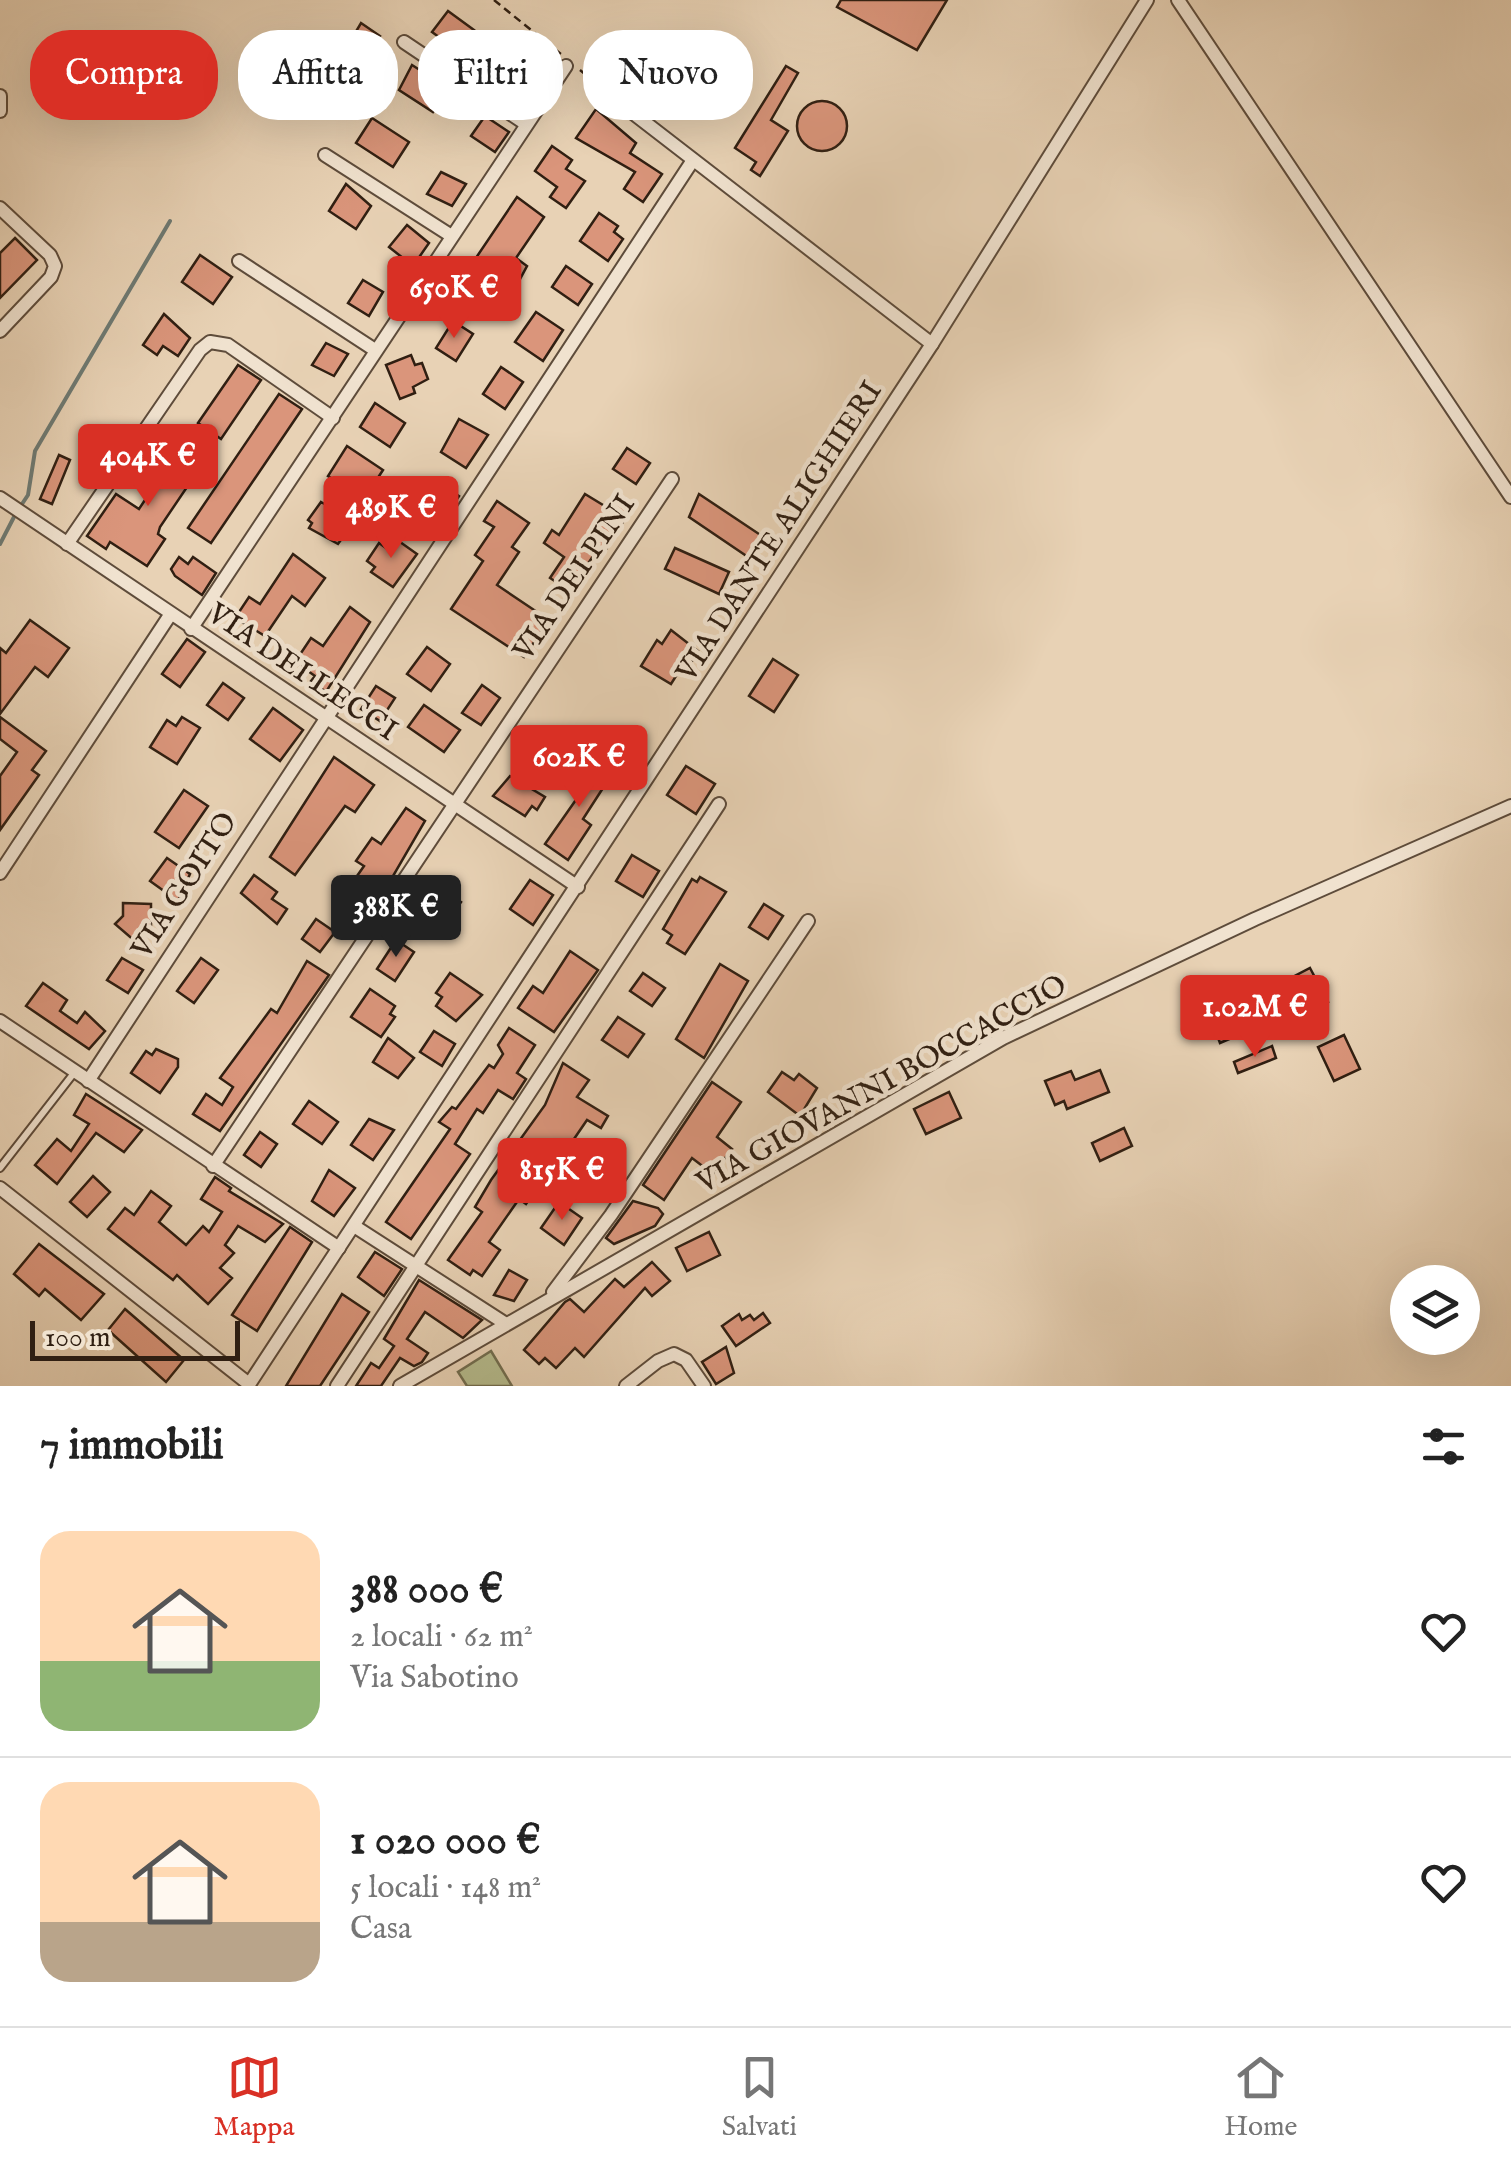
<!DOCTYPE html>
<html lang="it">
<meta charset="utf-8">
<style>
:root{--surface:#fff;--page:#f6f6f6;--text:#222;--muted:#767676;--line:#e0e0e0;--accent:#d93025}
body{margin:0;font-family:"IM FELL English",serif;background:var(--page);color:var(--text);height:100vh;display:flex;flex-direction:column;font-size:38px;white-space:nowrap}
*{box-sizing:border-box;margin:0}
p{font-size:32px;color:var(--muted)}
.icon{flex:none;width:55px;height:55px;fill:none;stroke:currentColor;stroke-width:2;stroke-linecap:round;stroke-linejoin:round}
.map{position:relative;height:1386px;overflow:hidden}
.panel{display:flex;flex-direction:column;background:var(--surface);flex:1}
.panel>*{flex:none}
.banner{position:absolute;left:30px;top:30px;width:1000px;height:90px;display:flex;gap:20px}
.tools{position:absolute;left:1390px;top:1265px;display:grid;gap:20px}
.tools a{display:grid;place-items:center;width:90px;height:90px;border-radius:50%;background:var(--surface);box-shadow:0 10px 40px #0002;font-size:50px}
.scale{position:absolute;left:30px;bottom:25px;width:210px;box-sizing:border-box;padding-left:10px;border:5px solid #301f12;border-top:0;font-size:28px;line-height:35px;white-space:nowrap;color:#301f12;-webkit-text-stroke:8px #f0e2cf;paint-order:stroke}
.price{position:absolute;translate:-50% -85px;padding:0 22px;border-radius:10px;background:var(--accent);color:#fff;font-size:32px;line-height:65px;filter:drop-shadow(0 2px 5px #0008)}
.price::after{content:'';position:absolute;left:50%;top:60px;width:30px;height:22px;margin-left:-15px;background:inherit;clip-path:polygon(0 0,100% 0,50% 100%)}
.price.active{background:#222;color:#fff}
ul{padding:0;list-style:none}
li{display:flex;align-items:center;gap:30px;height:250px;padding:0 40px}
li+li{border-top:2px solid var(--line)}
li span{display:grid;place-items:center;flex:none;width:280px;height:200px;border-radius:30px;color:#555}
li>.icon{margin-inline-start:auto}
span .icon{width:120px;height:120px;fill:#fffc;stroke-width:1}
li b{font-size:42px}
h2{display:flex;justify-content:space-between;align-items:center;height:120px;padding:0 40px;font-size:42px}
.tag{padding:0 35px;border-radius:40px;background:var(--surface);box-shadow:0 10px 40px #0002;font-size:35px;line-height:90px}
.tag.active{background:var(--accent);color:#fff}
.menu{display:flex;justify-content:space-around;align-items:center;height:140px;border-top:2px solid var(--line);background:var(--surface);font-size:28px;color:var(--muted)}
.menu a{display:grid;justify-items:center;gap:5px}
.menu .active{color:var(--accent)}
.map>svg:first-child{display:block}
.green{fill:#b5bc8e;stroke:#726e50;stroke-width:2.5}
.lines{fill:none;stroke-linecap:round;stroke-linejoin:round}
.stream{stroke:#6e7a73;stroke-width:4}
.building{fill:#da957b;stroke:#301f12;stroke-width:2.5}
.service-casing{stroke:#5e4c3b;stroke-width:10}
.minor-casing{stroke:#5e4c3b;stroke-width:16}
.path{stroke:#301f12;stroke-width:2.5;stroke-dasharray:8 5;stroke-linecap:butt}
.service{stroke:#f0e2cf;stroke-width:6}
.minor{stroke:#f0e2cf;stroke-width:12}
.labels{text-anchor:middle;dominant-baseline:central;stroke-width:9;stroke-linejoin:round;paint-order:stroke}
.street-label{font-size:30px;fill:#301f12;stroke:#f0e2cf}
</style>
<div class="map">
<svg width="1511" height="1386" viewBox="0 0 1511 1386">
<rect width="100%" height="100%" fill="#e8d2b5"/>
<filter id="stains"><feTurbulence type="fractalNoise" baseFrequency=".002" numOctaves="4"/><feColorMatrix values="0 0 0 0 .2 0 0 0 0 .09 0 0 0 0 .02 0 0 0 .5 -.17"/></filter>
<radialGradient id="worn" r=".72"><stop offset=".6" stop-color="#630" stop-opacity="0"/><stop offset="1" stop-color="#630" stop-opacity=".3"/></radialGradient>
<polygon class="green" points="491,1351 512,1386 467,1386 458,1372"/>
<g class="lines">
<g class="stream">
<polyline points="20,507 28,495 35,451 170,221"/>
<polyline points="0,544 15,515"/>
</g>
</g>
<g class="building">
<polygon points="841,0 947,0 917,50 837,7"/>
<polygon points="448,11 474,30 458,51 432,32"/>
<polygon points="361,23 380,36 376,42 392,53 377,74 369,68 365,74 341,57"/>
<polygon points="526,45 554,65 538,90 509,73"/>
<polygon points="412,65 451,90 433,112 399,90"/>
<polygon points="786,66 798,73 771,120 788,131 760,176 751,170 756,162 735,148"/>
<circle cx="822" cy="126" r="25"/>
<polygon points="596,109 636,143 630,153 662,174 643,202 624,189 635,172 576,138"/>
<polygon points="485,116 509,132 495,152 471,136"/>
<polygon points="372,118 409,142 393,167 356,143"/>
<polygon points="552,146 572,160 566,169 585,181 566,208 550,197 557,187 535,171"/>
<polygon points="441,172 466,184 452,206 427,194"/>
<polygon points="346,184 371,206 356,229 329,211"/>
<polygon points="517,197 544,217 516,258 527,266 520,279 507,298 499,292 484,314 453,292"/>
<polygon points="599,213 618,226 614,232 623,239 608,261 580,241"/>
<polygon points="407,225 429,243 413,266 389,247"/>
<polygon points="15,238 37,260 0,298 0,253"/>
<polygon points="200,255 232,277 213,304 182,282"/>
<polygon points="566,266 592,284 578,305 552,287"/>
<polygon points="363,280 383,292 369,316 348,303"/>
<polygon points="536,312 563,330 543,361 515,342"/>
<polygon points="164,314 190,338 178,356 163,346 157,355 143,345"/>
<polygon points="453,321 473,334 456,361 436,348"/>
<polygon points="326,343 348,354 334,376 312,365"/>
<polygon points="411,355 415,365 422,363 428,379 413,387 415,393 400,399 386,365"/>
<polygon points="238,365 261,380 221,439 198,423"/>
<polygon points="501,367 523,382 505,409 483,394"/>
<polygon points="279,394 302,409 211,543 188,528"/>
<polygon points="375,403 405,423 390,447 360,427"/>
<polygon points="459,419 488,435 466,468 441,452"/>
<polygon points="185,440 208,456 160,527 158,534 165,539 147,566 110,542 106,549 87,536 116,494 139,509"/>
<polygon points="347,446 383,470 364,499 328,476"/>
<polygon points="627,448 650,463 636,484 613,469"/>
<polygon points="59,455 70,460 52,504 40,499"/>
<polygon points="434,479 459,496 443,520 418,503"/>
<polygon points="585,494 608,508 614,498 631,509 605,551 599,547 570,591 550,578 564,557 544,543 552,530 559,535"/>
<polygon points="699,494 762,536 748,557 689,517"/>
<polygon points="497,501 529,523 512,547 519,552 497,585 549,620 524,657 451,609 483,561 475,555 494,527 484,521"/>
<polygon points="321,502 355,521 338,544 309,528 312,523 308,520"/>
<polygon points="393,537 417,554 393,587 371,572 375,567 367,561 379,543 386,548"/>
<polygon points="675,548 729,572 719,594 665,569"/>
<polygon points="293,554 325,578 305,606 292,596 265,636 235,618 249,597 260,604"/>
<polygon points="179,557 188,564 193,557 216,573 202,595 175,576 171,569"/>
<polygon points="350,607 370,622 326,692 311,681 315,676 295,662 311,638 323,646"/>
<polygon points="30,620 69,648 48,677 35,667 0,714 0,648 6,653"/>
<polygon points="671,630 698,651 691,663 686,660 671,684 641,666 657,640 662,644"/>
<polygon points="187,639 205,652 180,687 162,674"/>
<polygon points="427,647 450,664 431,691 407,674"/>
<polygon points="773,659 798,675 774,712 749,696"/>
<polygon points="223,683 244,698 228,720 207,705"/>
<polygon points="482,685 500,698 481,725 462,713"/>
<polygon points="376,686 395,698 380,721 361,709"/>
<polygon points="424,705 460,730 444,752 408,727"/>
<polygon points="273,708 303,730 280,761 250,739"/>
<polygon points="0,717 46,751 32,770 39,775 0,830 0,776 17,752 0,739"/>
<polygon points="182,717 200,728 177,764 150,747 167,720 176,726"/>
<polygon points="334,757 374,785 355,812 345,806 295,875 270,857"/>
<polygon points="589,759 612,774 583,819 591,825 568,860 545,844 580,794 571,788"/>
<polygon points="686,766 715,784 696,814 667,795"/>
<polygon points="510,776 545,797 537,810 532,806 525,816 493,796"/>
<polygon points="184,790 208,806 179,848 155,832"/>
<polygon points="406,808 425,821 389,883 381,878 353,918 336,906 364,866 356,861 372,838 381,844"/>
<polygon points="632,855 659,871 643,897 616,881"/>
<polygon points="167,858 190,874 178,901 150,881"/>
<polygon points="254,875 277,892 272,899 287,909 277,924 241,893"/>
<polygon points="700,877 726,892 685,954 667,943 672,935 663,929 692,879 697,882"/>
<polygon points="530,880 553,895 533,925 510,909"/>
<polygon points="439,887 461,902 436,938 414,923"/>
<polygon points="123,903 151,904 151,926 136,942 115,924 123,916"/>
<polygon points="764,904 783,916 768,939 749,927"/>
<polygon points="316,919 335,932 320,952 302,939"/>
<polygon points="396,940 414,952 395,981 377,969"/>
<polygon points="570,951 598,970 554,1032 518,1008 533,986 543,993"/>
<polygon points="122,958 143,970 128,993 107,980"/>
<polygon points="201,958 218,970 194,1003 177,991"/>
<polygon points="307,961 329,975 220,1131 193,1114 206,1094 222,1105 233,1087 220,1078 271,1009 277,1013"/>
<polygon points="720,964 748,981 704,1058 676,1039"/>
<polygon points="1310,968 1328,1002 1303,1015 1285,981"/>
<polygon points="450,973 482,995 456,1021 436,1006 442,997 436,993"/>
<polygon points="643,973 665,988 652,1006 630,991"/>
<polygon points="43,983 67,1000 60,1011 77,1023 85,1012 105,1031 89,1049 26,1006"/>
<polygon points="370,989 395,1006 390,1014 395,1017 381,1037 351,1017"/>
<polygon points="1219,995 1221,1001 1229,998 1241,1034 1220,1043 1216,1032 1209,1034 1197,1004"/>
<polygon points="618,1017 644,1034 628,1057 602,1040"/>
<polygon points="509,1028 535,1045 517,1073 526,1079 513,1099 498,1090 483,1113 477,1109 455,1144 470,1154 411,1239 386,1222 450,1129 439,1122 452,1107 456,1109 489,1065 494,1068 503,1054 498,1045"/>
<polygon points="434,1031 455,1044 442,1066 420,1052"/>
<polygon points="1344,1035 1360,1069 1334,1081 1318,1047"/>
<polygon points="388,1038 414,1058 398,1078 373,1062"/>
<polygon points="1272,1046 1276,1058 1238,1073 1234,1062"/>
<polygon points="156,1049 178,1059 178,1067 160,1093 131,1073 146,1051 152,1055"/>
<polygon points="563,1063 589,1080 577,1097 608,1116 601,1128 587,1120 574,1139 608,1161 595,1181 571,1166 578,1155 558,1141 527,1180 538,1187 526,1204 519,1199 489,1242 500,1250 482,1276 473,1270 470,1275 448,1260 482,1212 475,1207 491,1180 545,1105"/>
<polygon points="1100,1070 1109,1092 1067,1109 1064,1101 1055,1105 1045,1081 1071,1071 1075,1080"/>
<polygon points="782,1072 794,1080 799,1074 817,1088 800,1116 768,1092"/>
<polygon points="712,1082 741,1102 717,1137 732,1149 713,1174 692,1158 664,1200 643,1185"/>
<polygon points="949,1092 961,1118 926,1134 914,1109"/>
<polygon points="86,1094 142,1130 124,1152 96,1133 57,1184 35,1165 57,1139 71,1151 89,1124 74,1115"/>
<polygon points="309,1101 338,1122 322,1144 293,1124"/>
<polygon points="369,1119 394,1130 373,1160 351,1145"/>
<polygon points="1124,1128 1132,1146 1100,1161 1092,1143"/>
<polygon points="260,1132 277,1144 261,1167 244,1155"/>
<polygon points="329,1170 355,1188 334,1216 312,1201"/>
<polygon points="93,1176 110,1192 87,1217 70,1202"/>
<polygon points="215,1177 231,1188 229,1191 283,1224 265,1242 238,1226 225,1245 234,1253 220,1268 232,1278 208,1304 177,1275 173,1280 108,1229 125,1208 134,1215 151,1191 171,1206 159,1222 186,1245 203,1226 209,1232 222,1212 201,1199"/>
<polygon points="633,1201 658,1208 663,1214 655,1226 614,1244 606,1238"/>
<polygon points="559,1202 582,1218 564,1245 541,1228"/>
<polygon points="290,1227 312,1242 257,1331 232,1315"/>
<polygon points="709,1232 720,1255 687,1271 676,1248"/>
<polygon points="39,1244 104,1294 81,1320 45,1289 39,1296 14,1274"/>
<polygon points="375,1252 402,1269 384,1296 358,1277"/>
<polygon points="652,1262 670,1281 652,1296 645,1288 584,1357 575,1348 556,1368 545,1358 539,1364 524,1350 565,1302 570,1299 584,1312 615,1279 624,1287"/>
<polygon points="509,1270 527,1280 514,1301 494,1295"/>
<polygon points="419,1280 482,1320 463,1338 425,1312 407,1339 428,1353 422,1362 414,1366 400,1358 381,1386 356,1386 371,1363 379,1368 394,1346 384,1339"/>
<polygon points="342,1294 369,1312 320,1386 286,1386"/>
<polygon points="125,1309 184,1360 166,1382 108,1330"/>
<polygon points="763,1313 770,1323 736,1346 722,1326 739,1314 742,1320 750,1315 754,1320"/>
<polygon points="726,1347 734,1373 716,1384 702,1362"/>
</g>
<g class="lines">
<defs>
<polyline id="service" points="0,1168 74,1073"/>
<g id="minor">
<polyline points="1178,0 1511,497"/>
<polyline points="404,42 526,124"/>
<polyline points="0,96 0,111"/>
<polyline points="629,110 932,344"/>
<polyline points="325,155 450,235"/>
<polyline points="0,208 50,255 55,266 51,277 0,331"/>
<polyline points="239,261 375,350"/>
<polyline points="0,498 578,887"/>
<polyline points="67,544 200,350 210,342 228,345 333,418"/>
<polyline points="191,629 566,66"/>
<polyline points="0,873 170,615"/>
<polyline points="0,1021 339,1248"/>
<polyline points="88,1081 693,160"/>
<polyline points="213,1166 672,479"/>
<polyline points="0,1188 249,1384"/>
<polyline points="354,1226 506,1324"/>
<polyline points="553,1292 611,1215 808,921"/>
<polyline points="248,1386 932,344 1147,0"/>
<polyline points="337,1386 719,804"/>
<polyline points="400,1386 1003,1038 1255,919 1511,806"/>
<polyline points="626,1386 658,1361 674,1354 686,1360 704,1386"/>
</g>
</defs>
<use href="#service" class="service-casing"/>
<use href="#minor" class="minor-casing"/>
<g class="path">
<polyline points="494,0 562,55"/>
<polyline points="580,70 620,103"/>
</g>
<use href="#service" class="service"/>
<use href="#minor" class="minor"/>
</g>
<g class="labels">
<g class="street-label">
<text transform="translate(780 532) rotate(-57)">VIA DANTE ALIGHIERI</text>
<text transform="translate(575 578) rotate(-56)">VIA DEI PINI</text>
<text transform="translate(302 673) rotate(34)">VIA DEI LECCI</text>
<text transform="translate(185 886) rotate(-57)">VIA GOITO</text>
<text transform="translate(882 1085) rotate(-29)">VIA GIOVANNI BOCCACCIO</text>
</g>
</g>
<rect width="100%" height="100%" filter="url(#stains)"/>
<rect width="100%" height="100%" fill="url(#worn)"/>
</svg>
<div class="tools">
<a><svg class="icon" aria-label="layers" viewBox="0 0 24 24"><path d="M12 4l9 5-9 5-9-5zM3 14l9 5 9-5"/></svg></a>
</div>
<div class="scale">100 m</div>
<b class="price" style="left:454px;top:341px">650K €</b>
<b class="price" style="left:148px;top:509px">404K €</b>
<b class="price" style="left:391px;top:561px">489K €</b>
<b class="price" style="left:579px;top:810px">602K €</b>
<b class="price active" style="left:396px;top:960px">388K €</b>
<b class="price" style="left:1255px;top:1060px">1.02M €</b>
<b class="price" style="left:562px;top:1223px">815K €</b>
<div class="banner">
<a class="tag active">Compra</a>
<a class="tag">Affitta</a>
<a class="tag">Filtri</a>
<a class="tag">Nuovo</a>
</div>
</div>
<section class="panel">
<h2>7 immobili<svg class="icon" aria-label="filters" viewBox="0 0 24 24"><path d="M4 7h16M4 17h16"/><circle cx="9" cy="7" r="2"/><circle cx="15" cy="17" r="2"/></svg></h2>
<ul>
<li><span style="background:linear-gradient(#ffd9b3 65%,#8fb573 0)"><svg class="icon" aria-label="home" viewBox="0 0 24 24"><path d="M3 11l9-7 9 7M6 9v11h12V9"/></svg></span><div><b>388 000 €</b><p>2 locali · 62 m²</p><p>Via Sabotino</p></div><svg class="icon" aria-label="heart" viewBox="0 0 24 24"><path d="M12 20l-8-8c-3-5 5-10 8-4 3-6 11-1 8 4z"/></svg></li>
<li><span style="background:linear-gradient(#ffd9b3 70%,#b9a48a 0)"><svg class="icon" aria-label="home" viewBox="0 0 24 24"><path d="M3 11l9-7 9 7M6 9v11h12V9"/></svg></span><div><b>1 020 000 €</b><p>5 locali · 148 m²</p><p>Casa</p></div><svg class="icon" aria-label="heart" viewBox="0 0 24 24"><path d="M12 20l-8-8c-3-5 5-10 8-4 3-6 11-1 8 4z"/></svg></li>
</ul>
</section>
<nav class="menu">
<a class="active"><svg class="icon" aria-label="map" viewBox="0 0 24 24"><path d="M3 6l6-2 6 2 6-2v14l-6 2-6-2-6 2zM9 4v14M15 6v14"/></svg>Mappa</a>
<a><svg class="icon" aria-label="saved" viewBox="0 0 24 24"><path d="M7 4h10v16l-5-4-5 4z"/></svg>Salvati</a>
<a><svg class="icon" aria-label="home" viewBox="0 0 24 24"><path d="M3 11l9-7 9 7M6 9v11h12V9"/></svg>Home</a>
</nav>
